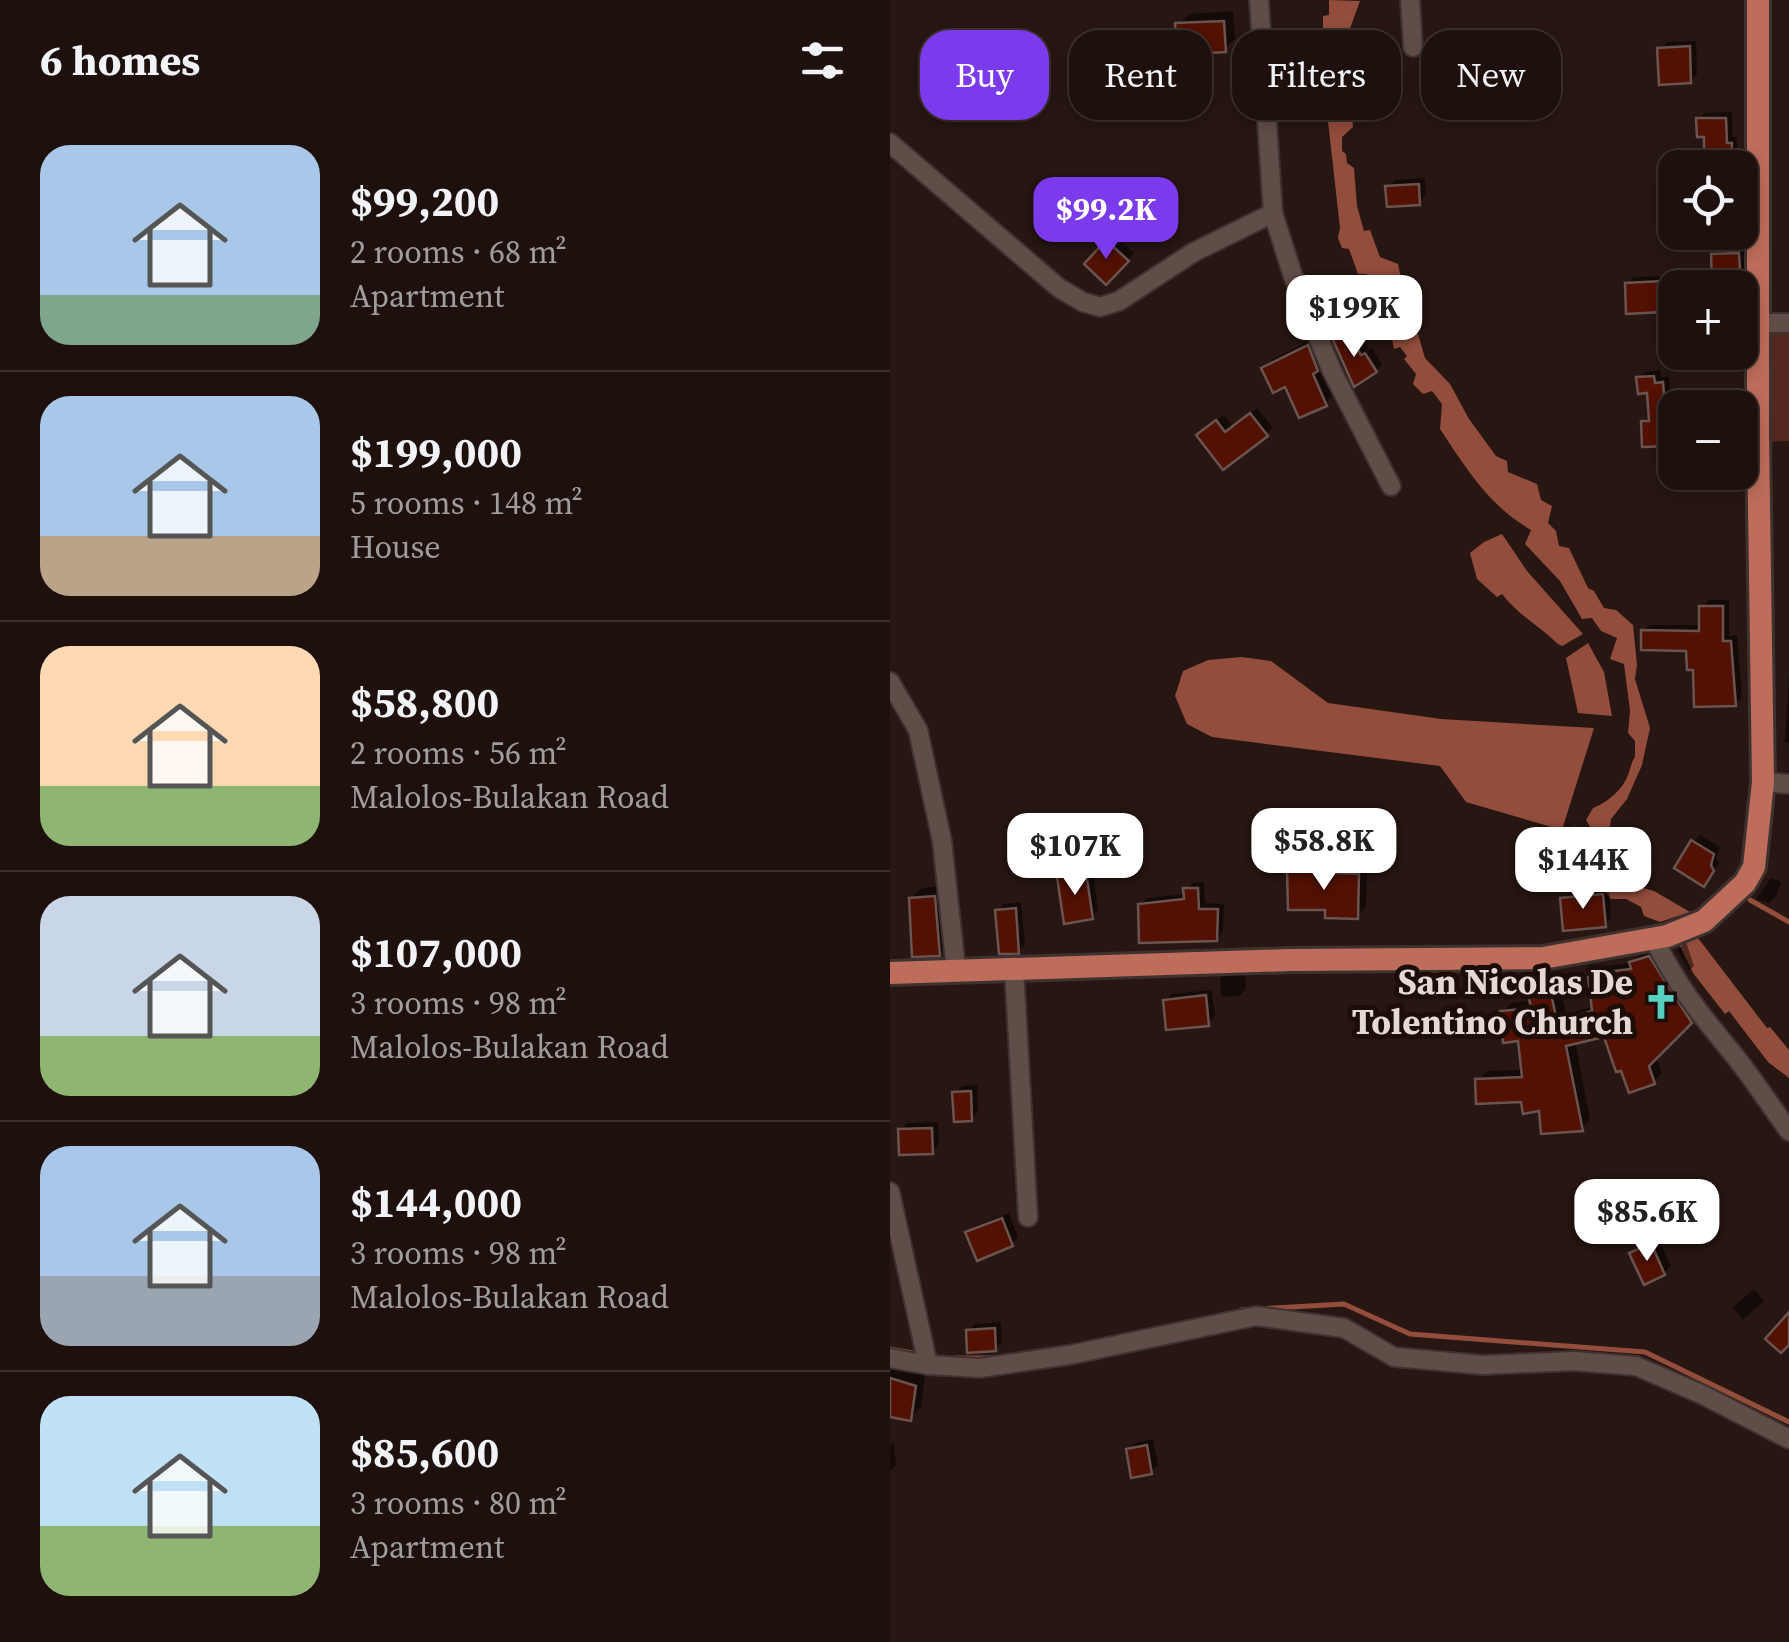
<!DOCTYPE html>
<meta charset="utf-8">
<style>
:root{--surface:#1d100d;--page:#2a1e1b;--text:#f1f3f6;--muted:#a09d9d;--line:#3b302e;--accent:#7c3aed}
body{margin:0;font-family:"Source Serif 4",serif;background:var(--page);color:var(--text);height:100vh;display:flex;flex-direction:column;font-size:38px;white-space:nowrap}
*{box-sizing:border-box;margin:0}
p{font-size:32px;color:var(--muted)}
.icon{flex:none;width:55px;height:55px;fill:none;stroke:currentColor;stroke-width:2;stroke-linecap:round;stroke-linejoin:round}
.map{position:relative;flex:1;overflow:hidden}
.side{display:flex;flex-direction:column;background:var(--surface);width:890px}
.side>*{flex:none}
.top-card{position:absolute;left:30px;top:30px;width:718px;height:90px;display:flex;gap:20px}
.tools{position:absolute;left:768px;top:150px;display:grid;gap:20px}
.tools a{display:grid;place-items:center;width:100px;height:100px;border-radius:20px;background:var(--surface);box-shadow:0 5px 15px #0003,0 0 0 2px var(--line);font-size:50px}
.price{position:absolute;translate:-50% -85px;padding:0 22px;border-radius:20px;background:#fff;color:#222;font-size:32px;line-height:65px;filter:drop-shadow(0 2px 5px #0008)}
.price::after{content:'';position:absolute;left:50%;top:60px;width:30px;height:22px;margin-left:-15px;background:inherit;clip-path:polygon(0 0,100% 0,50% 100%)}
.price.selected{background:var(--accent);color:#fff}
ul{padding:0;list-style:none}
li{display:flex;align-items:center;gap:30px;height:250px;padding:0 40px}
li+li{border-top:2px solid var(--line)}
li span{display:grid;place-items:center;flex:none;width:280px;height:200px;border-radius:30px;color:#555}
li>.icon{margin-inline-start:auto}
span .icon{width:120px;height:120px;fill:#fffc;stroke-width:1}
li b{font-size:42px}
h2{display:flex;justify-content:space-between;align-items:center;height:120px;padding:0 40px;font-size:42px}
.tag{padding:0 35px;border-radius:30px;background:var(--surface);box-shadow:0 5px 15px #0003,0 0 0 2px var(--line);font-size:35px;line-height:90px}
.tag.selected{background:var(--accent);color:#fff}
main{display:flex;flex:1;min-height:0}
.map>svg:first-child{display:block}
.green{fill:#52271d}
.water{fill:#934d3c}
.shadow{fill:#0007}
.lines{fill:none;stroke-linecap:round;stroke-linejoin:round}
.stream{stroke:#934d3c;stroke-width:5}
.building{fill:#521102;stroke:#6a544f;stroke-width:2.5}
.minor-casing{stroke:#3e3230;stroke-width:22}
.major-casing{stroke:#3e3230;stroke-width:28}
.minor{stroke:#614d47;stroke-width:18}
.major{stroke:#bd6d5a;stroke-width:22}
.labels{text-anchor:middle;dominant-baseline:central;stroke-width:10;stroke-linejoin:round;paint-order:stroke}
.poi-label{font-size:35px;font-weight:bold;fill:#e5d9d5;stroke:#1d0d09;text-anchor:end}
</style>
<main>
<section class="side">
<h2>6 homes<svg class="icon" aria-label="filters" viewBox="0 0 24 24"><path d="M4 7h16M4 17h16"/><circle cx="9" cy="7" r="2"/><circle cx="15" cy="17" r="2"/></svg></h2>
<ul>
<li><span style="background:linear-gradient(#a9c7e8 75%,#7fa58c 0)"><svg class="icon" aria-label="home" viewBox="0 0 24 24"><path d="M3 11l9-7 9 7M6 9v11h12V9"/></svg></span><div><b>$99,200</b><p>2 rooms · 68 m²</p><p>Apartment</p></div></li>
<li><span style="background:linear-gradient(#a9c7e8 70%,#b9a48a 0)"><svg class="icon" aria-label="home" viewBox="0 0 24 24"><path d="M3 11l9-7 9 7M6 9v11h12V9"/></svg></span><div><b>$199,000</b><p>5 rooms · 148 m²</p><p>House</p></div></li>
<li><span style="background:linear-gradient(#ffd9b3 70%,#8fb573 0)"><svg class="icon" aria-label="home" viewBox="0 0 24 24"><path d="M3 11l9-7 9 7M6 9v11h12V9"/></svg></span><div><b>$58,800</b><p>2 rooms · 56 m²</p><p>Malolos-Bulakan Road</p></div></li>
<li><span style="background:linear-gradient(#c9d6e8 70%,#8fb573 0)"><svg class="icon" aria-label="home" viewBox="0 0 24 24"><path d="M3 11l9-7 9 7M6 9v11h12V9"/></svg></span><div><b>$107,000</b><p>3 rooms · 98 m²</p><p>Malolos-Bulakan Road</p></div></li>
<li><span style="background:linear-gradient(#a9c7e8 65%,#9aa5b1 0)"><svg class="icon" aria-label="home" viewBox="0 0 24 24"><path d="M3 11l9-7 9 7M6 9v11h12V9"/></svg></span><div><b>$144,000</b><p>3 rooms · 98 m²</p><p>Malolos-Bulakan Road</p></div></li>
<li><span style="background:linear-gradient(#bfe0f5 65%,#8fb573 0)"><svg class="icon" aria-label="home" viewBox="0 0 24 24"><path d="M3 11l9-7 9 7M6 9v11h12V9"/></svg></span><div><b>$85,600</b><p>3 rooms · 80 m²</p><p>Apartment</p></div></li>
</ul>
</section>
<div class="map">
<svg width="899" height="1642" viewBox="0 0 899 1642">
<rect width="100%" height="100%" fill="#271611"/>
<polygon class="green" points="878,326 899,327 899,441 878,442"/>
<g class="water">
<path d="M 439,0 L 470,1 L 459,31 L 460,50 L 473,50 L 473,69 L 457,71 L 463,127 L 452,137 L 452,151 L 456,154 L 457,163 L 464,168 L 467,206 L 474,231 L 480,230 L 490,257 L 508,264 L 512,283 L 531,314 L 523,333 L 528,334 L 535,358 L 560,384 L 579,419 L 606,456 L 617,461 L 618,472 L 647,484 L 651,500 L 662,506 L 658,523 L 666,531 L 669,546 L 679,548 L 698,588 L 704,591 L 714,608 L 726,610 L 743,625 L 747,665 L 745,679 L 760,728 L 752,765 L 737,799 L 721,819 L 717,849 L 743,876 L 746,886 L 764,891 L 800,912 L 770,922 L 754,916 L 751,907 L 736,899 L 721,899 C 711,887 697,876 695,860 L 689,854 L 698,840 L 684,825 L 699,835 L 700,827 L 696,820 L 703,808 C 718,802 734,789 739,772 C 741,766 742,761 745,757 L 745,741 L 738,733 L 740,711 L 734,664 L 720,659 L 727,638 L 711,631 L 702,618 L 692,619 L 670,581 L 635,544 L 641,530 C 599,506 576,468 550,429 L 552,404 L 542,391 L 533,394 L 523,384 L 526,374 L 514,359 L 517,356 L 510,347 L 504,349 C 500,322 487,313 473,292 L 478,285 L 477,274 L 468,274 L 459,249 L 452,248 L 448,238 L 450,228 L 430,50 L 433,50 L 433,16 L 439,15 Z"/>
<path d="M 612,534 L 637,571 L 693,634 L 672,646 L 668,644 C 649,626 627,614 612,594 L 607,597 L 587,579 L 580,553 L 594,542 Z"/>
<polygon points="698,643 714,672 722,716 688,713 676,658"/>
<polygon points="352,657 381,661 438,703 551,719 704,728 672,830 576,802 550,766 322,737 297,724 285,696 293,671 318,660"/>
<polygon points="808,938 877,1028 880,1027 899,1050 899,1078 878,1062 839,1011 835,1014 803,973 789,944"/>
</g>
<g class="shadow">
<polygon points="343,11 345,39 334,49 288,24 299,14"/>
<polygon points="806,41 807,74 800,81 770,49 777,42"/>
<polygon points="432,76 434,101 427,108 390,86 397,79"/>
<polygon points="842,112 843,137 847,137 847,156 840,163 809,119 815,113"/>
<polygon points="535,178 536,195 529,202 498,187 505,180"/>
<polygon points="224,235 244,253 216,282 197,264"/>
<polygon points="855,247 857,286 850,293 850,288 823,255 830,248"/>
<polygon points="778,276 779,303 772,310 737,284 744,277"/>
<polygon points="465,327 479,350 482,348 492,364 485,371 446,340"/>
<polygon points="427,337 445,394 435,403 374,368 383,359"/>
<polygon points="805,352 829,352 823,359 806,359"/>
<polygon points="770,370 771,377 779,377 782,415 785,415 785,444 754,422 761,415 759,390 749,378 755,372"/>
<polygon points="367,408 383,428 333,467 316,428 334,415 343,427"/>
<polygon points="815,472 843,472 843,479 837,486 816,487"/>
<polygon points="819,600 839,600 839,636 847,635 852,697 845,704 805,667 799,649 753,631 760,625 812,625 812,607"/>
<polygon points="899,674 899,742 895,742"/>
<polygon points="810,835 830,847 826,858 829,863 814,884 803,842"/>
<polygon points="409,863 477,866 476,907 467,916 437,907 400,872"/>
<polygon points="202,867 208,910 202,917 169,878 176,871"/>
<polygon points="881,878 891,882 886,896 879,903 866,899"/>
<polygon points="314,882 315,903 334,904 333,932 326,939 250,905 257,898 296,894 302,883"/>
<polygon points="55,886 59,943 49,954 21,898 32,888"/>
<polygon points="719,889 721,918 714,925 673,899 680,892"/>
<polygon points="131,902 135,945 128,951 108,911 114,904"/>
<polygon points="796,942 804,966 799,971 787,950"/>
<polygon points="768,949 809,1012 766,1056 772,1073 763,1082 715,1034 685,1041 700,1120 692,1128 588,1080 597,1071 634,1070 630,1038 612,1012 621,1003 642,1001 639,986 648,977 667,972 676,1014 704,1006 700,975 709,967 742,963 751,954"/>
<polygon points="355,971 356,989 349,996 331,997 330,978 336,972"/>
<polygon points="322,990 325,1016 318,1023 276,1001 282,994"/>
<polygon points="87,1085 88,1112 81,1119 65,1093 72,1086"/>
<polygon points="48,1122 49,1145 42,1152 11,1130 17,1123"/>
<polygon points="119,1213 128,1237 122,1244 78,1233 85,1226"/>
<polygon points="768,1238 781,1266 774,1273 742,1254"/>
<polygon points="864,1289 874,1301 853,1320 843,1307"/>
<polygon points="111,1322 112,1342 105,1349 78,1331 85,1324"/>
<polygon points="0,1365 35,1376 31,1407 20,1418 0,1414"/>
<polygon points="263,1439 268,1465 261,1472 238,1450 245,1443"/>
<polygon points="4,1444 6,1466 0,1471 0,1445"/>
</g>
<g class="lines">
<g class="stream">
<polyline points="860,900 899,922"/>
<polyline points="351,1310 454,1304 520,1334 755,1352 899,1422"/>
<polyline points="0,1349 28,1354"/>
<polyline points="66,1358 100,1358"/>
</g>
</g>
<g class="building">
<polygon points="334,21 336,52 287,55 285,23"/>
<polygon points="800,46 801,83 769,85 767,48"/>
<polygon points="426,81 428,110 389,114 387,85"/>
<polygon points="806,118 836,118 837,143 842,143 841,166 814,165 814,137 807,137"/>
<polygon points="529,184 530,205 497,207 495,186"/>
<polygon points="216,240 239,261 216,285 194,264"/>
<polygon points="849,253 851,288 822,288 821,254"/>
<polygon points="772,281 773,312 736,314 735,283"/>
<polygon points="458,332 471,355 475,353 487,372 464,387 443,340"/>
<polygon points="418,345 428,371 423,374 437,406 409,418 395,387 383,393 371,368"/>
<polygon points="764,376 765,383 773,382 776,420 785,420 785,446 752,447 751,421 759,421 757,393 748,394 746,377"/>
<polygon points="360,413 378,436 333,470 306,435 326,420 335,432"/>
<polygon points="809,606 833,606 833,641 841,641 846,706 804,707 803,670 797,670 796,651 751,650 751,630 809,631"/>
<polygon points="801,840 824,854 821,865 824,871 814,887 784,868"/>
<polygon points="397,871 469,874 468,919 435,918 435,910 398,910"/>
<polygon points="196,872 203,919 174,924 167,877"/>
<polygon points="293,888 308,888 309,909 328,909 327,941 249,943 248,904 294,899"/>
<polygon points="713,894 716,927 673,931 670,898"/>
<polygon points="45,896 50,956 22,957 19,898"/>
<polygon points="126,908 129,954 109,954 105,910"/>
<polygon points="759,956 802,1023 759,1066 765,1084 739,1093 731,1071 726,1072 714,1037 676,1046 693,1131 651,1134 649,1111 633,1114 631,1102 586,1104 585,1079 632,1077 628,1041 613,1043 610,1011 641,1008 636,985 658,980 667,1021 702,1011 698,974 741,969 739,962"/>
<polygon points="316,995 319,1026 276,1030 273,1000"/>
<polygon points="81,1091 82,1121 64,1122 62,1092"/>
<polygon points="42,1128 43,1154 9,1155 8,1129"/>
<polygon points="112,1218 123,1246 87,1261 75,1232"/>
<polygon points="761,1243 775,1275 754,1285 739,1253"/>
<polygon points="899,1312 899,1345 891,1353 875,1339"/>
<polygon points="105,1328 106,1351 77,1353 76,1330"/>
<polygon points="0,1378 26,1386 21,1421 0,1417"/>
<polygon points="257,1445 262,1474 241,1478 236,1449"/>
</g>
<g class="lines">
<defs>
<g id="minor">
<polyline points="369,0 383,213 403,276 442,371 501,486"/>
<polyline points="520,0 523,47"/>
<polyline points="0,143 169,288 193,302 210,307 229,301 304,252 383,213"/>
<polyline points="868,323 899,323"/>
<polyline points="0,682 28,730 52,841 66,969"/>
<polyline points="873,782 899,784"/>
<path d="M 764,939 C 787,985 807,1010 839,1049 C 861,1075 879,1104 899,1131"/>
<polyline points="124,968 138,1217"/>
<polyline points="0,1192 38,1365"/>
<polyline points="0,1358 38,1365 90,1368 179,1355 366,1316 454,1328 504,1357 593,1365 684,1361 746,1366 811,1394 899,1439"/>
</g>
<polyline id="major" points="0,973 400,960 653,958 777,936 814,921 855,883 864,867 873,782 868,436 868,0"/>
</defs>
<use href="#minor" class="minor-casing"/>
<use href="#major" class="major-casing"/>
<use href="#minor" class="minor"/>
<use href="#major" class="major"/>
</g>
<defs>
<symbol id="church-bare" viewBox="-9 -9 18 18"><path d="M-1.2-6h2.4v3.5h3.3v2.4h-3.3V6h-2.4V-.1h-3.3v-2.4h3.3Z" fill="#58cec0" stroke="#1d0d09" stroke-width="2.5" paint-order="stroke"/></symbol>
</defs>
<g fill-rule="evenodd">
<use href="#church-bare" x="746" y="977" width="50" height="50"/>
</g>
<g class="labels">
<g class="poi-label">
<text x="743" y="982">San Nicolas De<tspan x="743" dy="40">Tolentino Church</tspan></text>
</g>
</g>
</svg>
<div class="tools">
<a><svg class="icon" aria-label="locate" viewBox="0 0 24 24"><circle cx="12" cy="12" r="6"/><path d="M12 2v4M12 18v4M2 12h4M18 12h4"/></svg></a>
<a>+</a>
<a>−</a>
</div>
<b class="price selected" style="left:216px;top:262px">$99.2K</b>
<b class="price" style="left:464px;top:360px">$199K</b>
<b class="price" style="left:434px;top:893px">$58.8K</b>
<b class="price" style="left:185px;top:898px">$107K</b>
<b class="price" style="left:693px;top:912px">$144K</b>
<b class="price" style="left:757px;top:1264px">$85.6K</b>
<div class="top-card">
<a class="tag selected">Buy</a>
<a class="tag">Rent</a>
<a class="tag">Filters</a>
<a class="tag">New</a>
</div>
</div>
</main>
